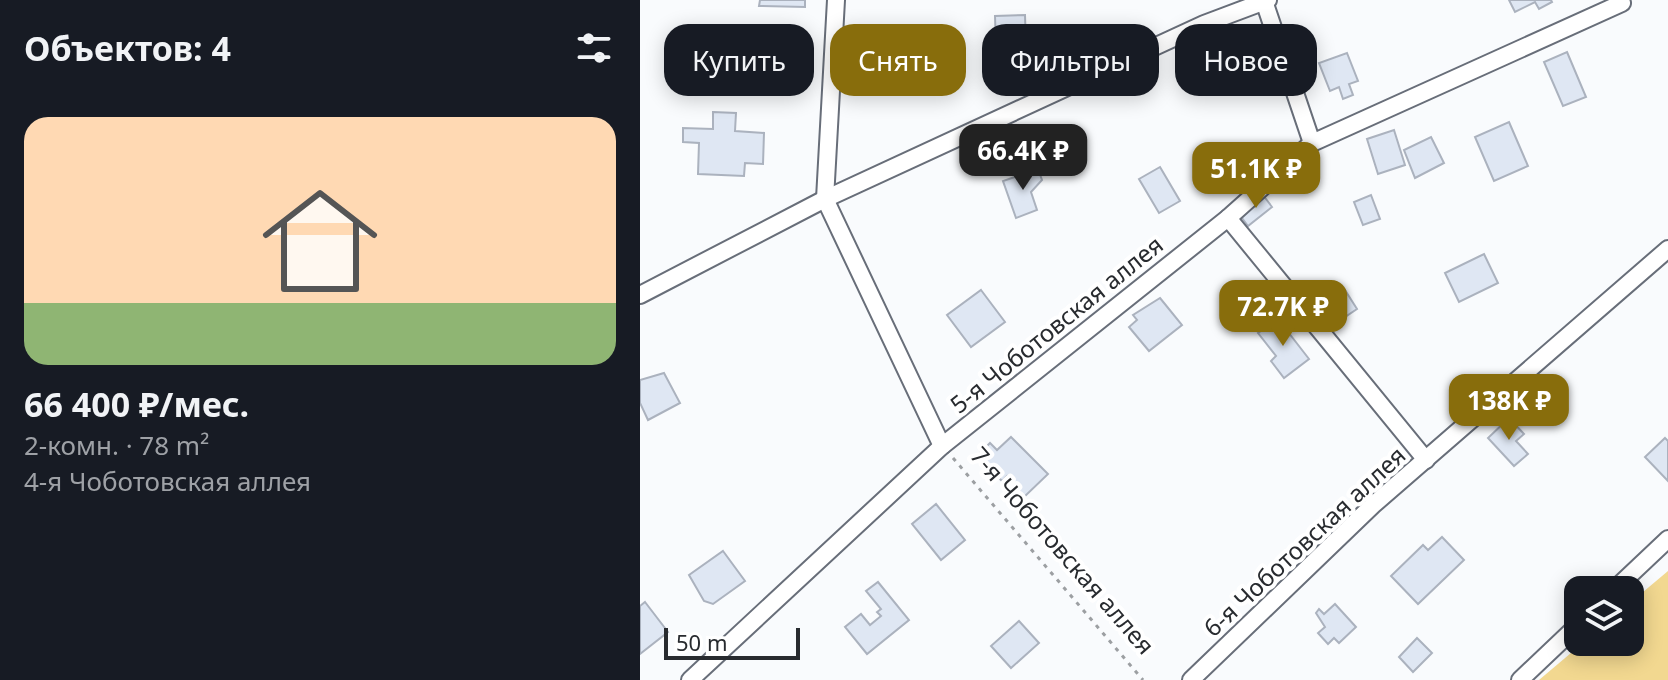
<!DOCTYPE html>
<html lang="ru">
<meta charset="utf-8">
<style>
:root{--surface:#171b24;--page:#242831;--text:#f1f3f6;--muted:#9ea1a6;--line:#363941;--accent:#886d0c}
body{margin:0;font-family:"Noto Sans",sans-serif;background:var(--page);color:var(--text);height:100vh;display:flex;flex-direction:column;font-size:30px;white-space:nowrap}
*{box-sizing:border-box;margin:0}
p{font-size:26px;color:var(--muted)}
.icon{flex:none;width:44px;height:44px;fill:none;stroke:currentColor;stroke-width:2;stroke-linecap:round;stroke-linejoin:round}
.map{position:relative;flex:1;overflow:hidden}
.details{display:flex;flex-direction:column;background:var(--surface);width:640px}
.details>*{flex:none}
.guide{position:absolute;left:24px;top:24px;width:760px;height:72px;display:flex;gap:16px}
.tools{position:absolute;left:924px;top:576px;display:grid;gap:16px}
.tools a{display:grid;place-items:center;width:80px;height:80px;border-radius:16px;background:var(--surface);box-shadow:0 4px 20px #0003;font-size:40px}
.scale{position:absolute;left:24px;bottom:20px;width:136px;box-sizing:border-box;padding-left:8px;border:4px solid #282b2f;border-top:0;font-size:22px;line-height:28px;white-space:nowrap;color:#282b2f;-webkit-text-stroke:6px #fff;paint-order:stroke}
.price{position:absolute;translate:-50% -68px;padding:0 18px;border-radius:16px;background:var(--accent);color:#fff;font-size:26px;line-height:52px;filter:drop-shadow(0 2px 4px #0008)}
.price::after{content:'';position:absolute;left:50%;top:48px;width:24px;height:18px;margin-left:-12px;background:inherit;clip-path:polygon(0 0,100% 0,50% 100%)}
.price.selected{background:#222;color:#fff}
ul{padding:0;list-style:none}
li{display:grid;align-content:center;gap:16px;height:424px;padding:0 24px}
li+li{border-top:2px solid var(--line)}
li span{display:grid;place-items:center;height:248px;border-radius:24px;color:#555}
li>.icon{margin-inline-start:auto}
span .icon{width:144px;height:144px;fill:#fffc;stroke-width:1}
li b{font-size:34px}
h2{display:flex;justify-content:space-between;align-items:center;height:96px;padding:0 24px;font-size:34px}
.chip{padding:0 28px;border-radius:24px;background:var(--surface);box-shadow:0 4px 20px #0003;font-size:28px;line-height:72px}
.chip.selected{background:var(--accent);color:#fff}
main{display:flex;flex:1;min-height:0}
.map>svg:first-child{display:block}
.green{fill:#f2d890}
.building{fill:#dfe7f3;stroke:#abb2be;stroke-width:2}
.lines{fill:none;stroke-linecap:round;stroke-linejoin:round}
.street-casing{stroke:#686e79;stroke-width:20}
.path{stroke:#9c9fa2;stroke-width:3;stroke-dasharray:4 6;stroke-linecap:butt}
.street{stroke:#fff;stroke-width:16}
.labels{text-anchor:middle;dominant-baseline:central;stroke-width:8;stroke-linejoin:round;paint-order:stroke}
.street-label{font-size:24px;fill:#282b2f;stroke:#fff}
</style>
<main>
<section class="details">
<h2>Объектов: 4<svg class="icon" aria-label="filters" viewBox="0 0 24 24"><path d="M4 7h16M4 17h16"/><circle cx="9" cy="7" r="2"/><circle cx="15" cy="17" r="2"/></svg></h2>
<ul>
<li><span style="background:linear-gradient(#ffd9b3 75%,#8fb573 0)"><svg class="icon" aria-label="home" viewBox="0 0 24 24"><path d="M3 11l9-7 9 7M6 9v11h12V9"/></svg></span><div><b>66 400 ₽/мес.</b><p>2-комн. · 78 m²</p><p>4-я Чоботовская аллея</p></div></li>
</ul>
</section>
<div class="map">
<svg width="1028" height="680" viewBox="0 0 1028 680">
<rect width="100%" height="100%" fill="#f9fbfd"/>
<polygon class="green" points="1028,571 1028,680 899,680 944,642 990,642 990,603"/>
<g class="building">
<polygon points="120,0 165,0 165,7 119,6"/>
<polygon points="869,0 911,0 912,2 899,9 895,2 875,12"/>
<polygon points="385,15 386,47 356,48 355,16"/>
<polygon points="927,52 946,97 923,106 904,62"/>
<polygon points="707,53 718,81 709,84 713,95 703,99 699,87 690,91 679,63"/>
<polygon points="231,65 259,69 257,83 228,93"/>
<polygon points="73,112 96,113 95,131 124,133 123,164 105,163 104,176 58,174 59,143 43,142 43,128 73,129"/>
<polygon points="869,122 888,166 854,181 835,137"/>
<polygon points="754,130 765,165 738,174 727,139"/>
<polygon points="791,137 804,163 775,178 764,150"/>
<polygon points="520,167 540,201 519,213 499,179"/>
<polygon points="398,169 402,180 391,192 397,210 376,218 363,181"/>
<polygon points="623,195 632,207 608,226 599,214"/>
<polygon points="731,195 740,219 723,225 714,202"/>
<polygon points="844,254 858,283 819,302 805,273"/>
<polygon points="341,290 365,322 331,347 307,315"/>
<polygon points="705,290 717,309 696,323 684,304"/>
<polygon points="520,298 542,325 509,351 489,327 497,320 493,315"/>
<polygon points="638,319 669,359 644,378 631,361 636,356 618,333"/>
<polygon points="24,373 40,403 8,420 0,403 0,380"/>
<polygon points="869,418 884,434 876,441 888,454 874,466 848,438"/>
<polygon points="371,437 408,474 382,499 367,476 362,481 337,456 350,443 357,450"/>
<polygon points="1025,438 1028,441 1028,481 1005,457"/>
<polygon points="296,504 325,540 301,560 272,524"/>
<polygon points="802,537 824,560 778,604 751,576 783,545 788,550"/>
<polygon points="83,551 105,581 73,604 64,601 49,575"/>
<polygon points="238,582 269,620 227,654 205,627 221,614 230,625 241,616 237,612 241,609 226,591"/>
<polygon points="5,602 28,632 0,654 0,606"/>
<polygon points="695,604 716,627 699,643 694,638 688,644 678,633 685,627 676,613 679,609 684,614"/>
<polygon points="379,621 399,643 371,668 351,646"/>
<polygon points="777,638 792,653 773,672 759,657"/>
</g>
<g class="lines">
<defs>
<g id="street">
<polyline points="196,0 185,199 302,446"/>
<polyline points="624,1 672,143"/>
<polyline points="588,218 786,460"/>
<polyline points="0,295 185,199 564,24 628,0"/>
<polyline points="974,590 1028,539"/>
<polyline points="50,680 302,446 588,218 672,143 982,3"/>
<polyline points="551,680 733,505 1028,249"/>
<polyline points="880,680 938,625"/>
</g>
</defs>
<use href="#street" class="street-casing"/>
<polyline class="path" points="313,458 503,680"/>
<use href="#street" class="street"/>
</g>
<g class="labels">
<g class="street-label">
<text transform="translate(416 324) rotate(-39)">5-я Чоботовская аллея</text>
<text transform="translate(664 541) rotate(-43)">6-я Чоботовская аллея</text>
<text transform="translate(423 550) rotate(49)">7-я Чоботовская аллея</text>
</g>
</g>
</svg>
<div class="tools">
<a><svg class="icon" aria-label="layers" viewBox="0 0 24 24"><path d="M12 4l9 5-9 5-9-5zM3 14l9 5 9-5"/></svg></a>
</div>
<div class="scale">50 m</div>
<b class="price selected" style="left:383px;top:192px">66.4K ₽</b>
<b class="price" style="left:616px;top:210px">51.1K ₽</b>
<b class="price" style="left:643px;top:348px">72.7K ₽</b>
<b class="price" style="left:869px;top:442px">138K ₽</b>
<div class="guide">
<a class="chip">Купить</a>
<a class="chip selected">Снять</a>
<a class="chip">Фильтры</a>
<a class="chip">Новое</a>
</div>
</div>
</main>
